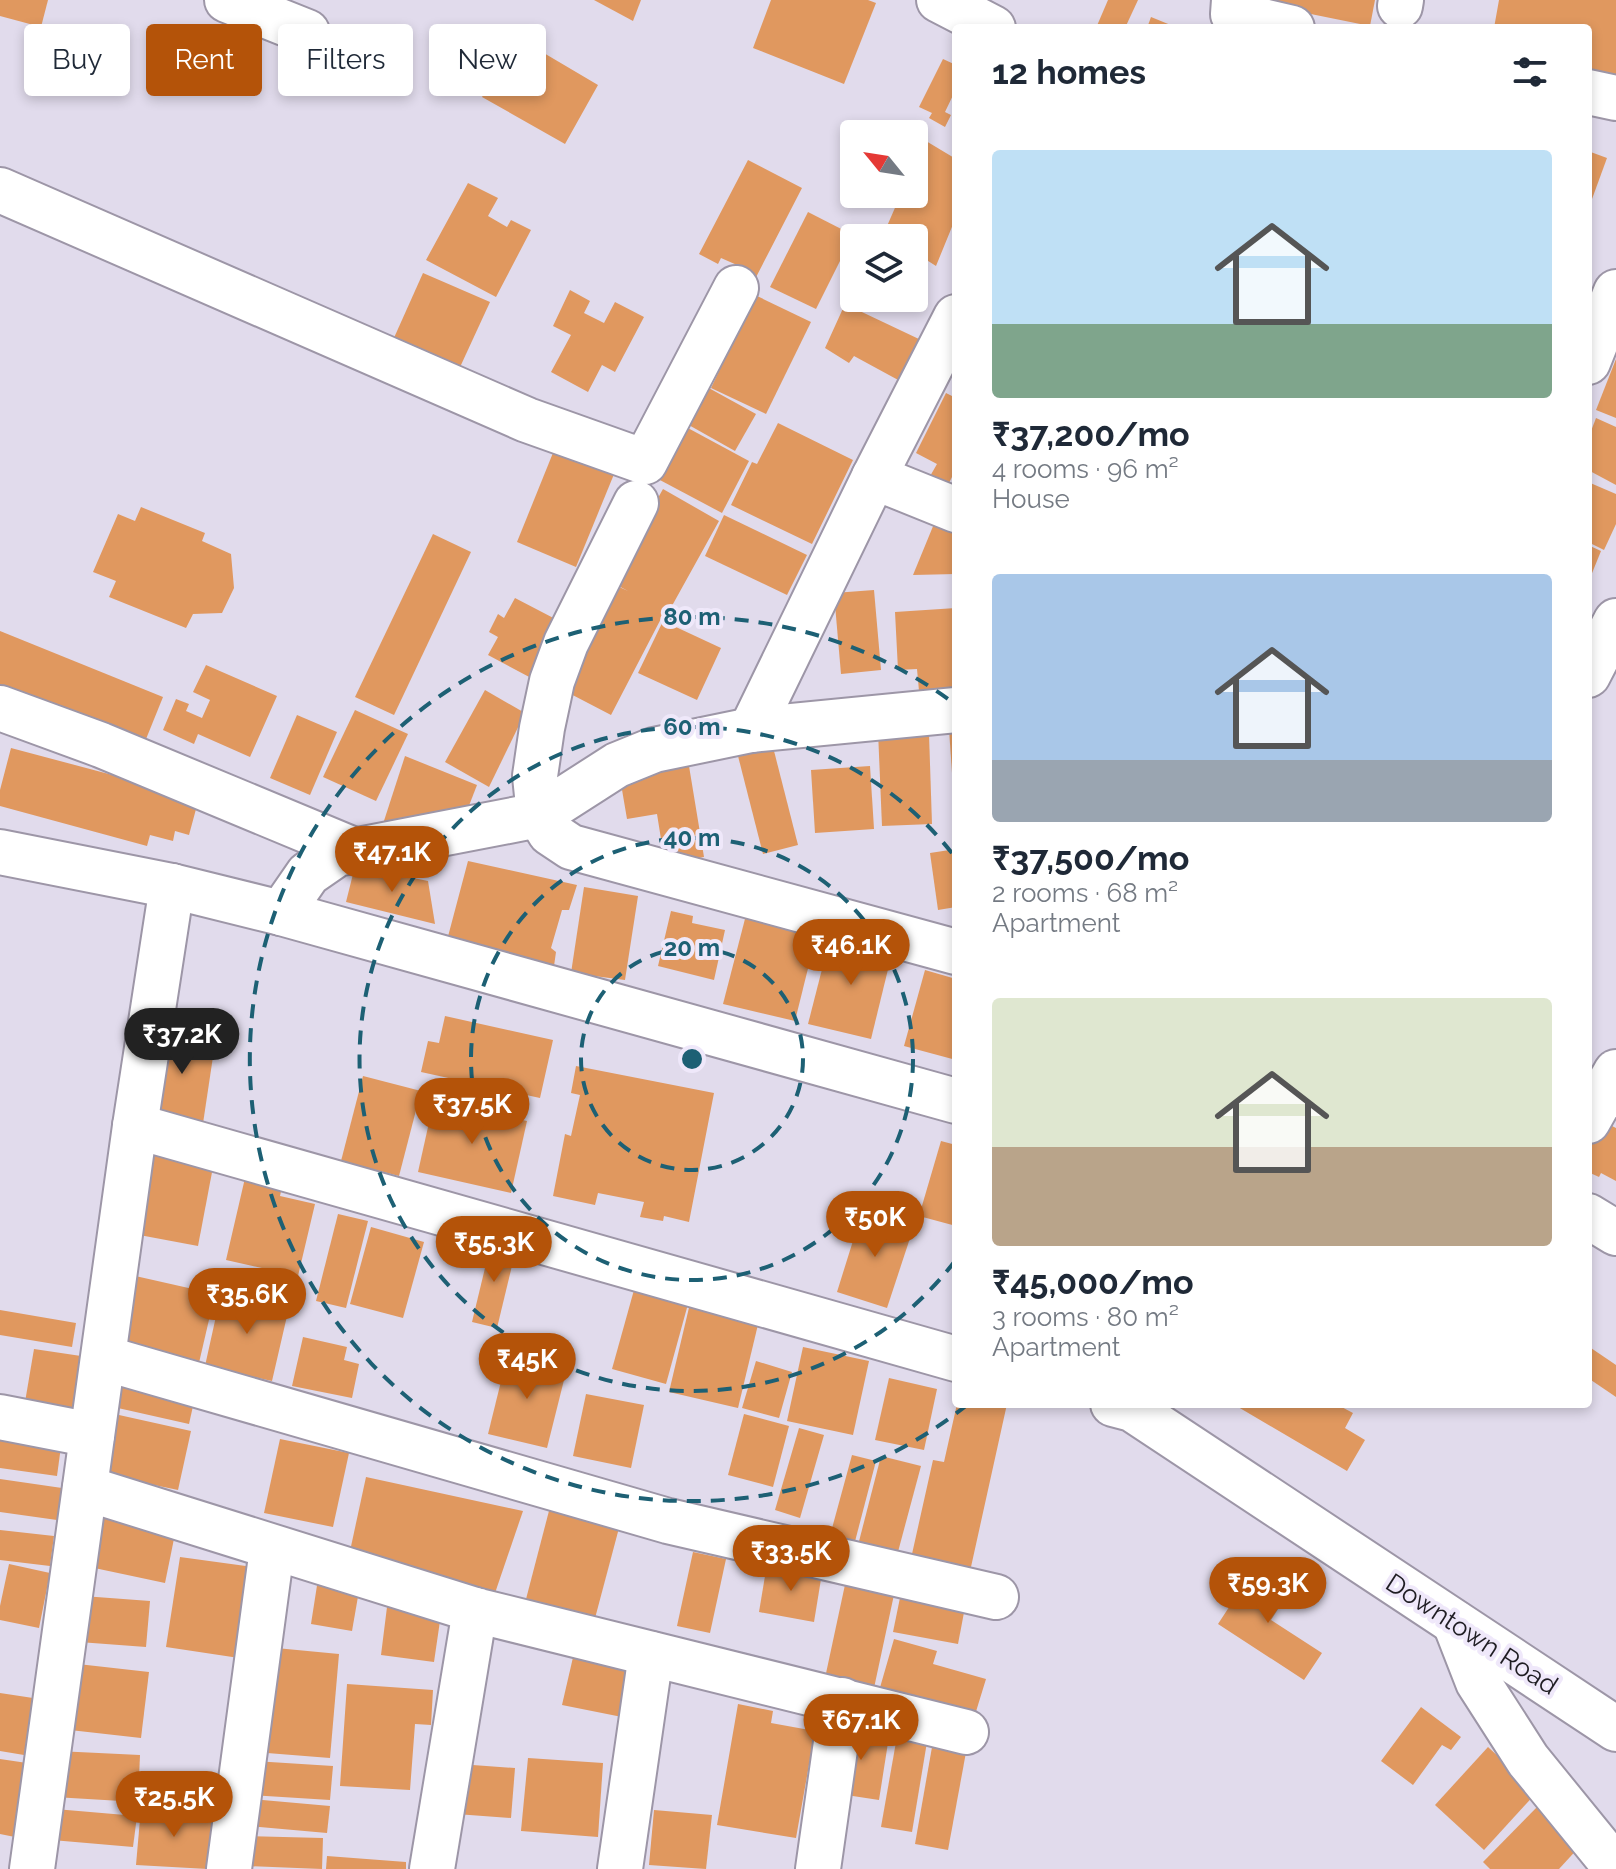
<!DOCTYPE html>
<meta charset="utf-8">
<style>
:root{--surface:#fff;--page:#f2f2f3;--text:#1f2937;--muted:#747a83;--accent:#b45309}
body{margin:0;font-family:Raleway,sans-serif;background:var(--page);color:var(--text);height:100vh;display:flex;flex-direction:column;font-size:30px;white-space:nowrap}
*{box-sizing:border-box;margin:0}
p{font-size:26px;color:var(--muted)}
.icon{flex:none;width:44px;height:44px;fill:none;stroke:currentColor;stroke-width:2;stroke-linecap:round;stroke-linejoin:round}
.map{position:relative;flex:1;overflow:hidden}
.details{position:absolute;left:952px;top:24px;width:640px;height:1384px;display:flex;flex-direction:column;background:var(--surface);border-radius:8px;box-shadow:0 4px 12px #0003}
.details>*{flex:none}
.guide{position:absolute;left:24px;top:24px;width:760px;height:72px;display:flex;gap:16px}
.needle{width:52px;rotate:300deg}
.fabs{position:absolute;left:840px;top:120px;display:grid;gap:16px}
.fabs a{display:grid;place-items:center;width:88px;height:88px;border-radius:8px;background:var(--surface);box-shadow:0 4px 12px #0003;font-size:40px}
.price{position:absolute;translate:-50% -68px;padding:0 18px;border-radius:28px;background:var(--accent);color:#fff;font-size:26px;line-height:52px;filter:drop-shadow(0 2px 4px #0008)}
.price::after{content:'';position:absolute;left:50%;top:48px;width:24px;height:18px;margin-left:-12px;background:inherit;clip-path:polygon(0 0,100% 0,50% 100%)}
.price.current{background:#222;color:#fff}
ul{padding:0;list-style:none}
li{display:grid;align-content:center;gap:16px;height:424px;padding:0 40px}
li span{display:grid;place-items:center;height:248px;border-radius:8px;color:#555}
li>.icon{margin-inline-start:auto}
span .icon{width:144px;height:144px;fill:#fffc;stroke-width:1}
li b{font-size:34px}
h2{display:flex;justify-content:space-between;align-items:center;height:96px;padding:0 40px;font-size:34px}
.tag{padding:0 28px;border-radius:8px;background:var(--surface);box-shadow:0 4px 12px #0003;font-size:28px;line-height:72px}
.tag.current{background:var(--accent);color:#fff}
.map>svg:first-child{display:block}
.building{fill:#e0985f}
.lines{fill:none;stroke-linecap:round;stroke-linejoin:round}
.minor-casing{stroke:#9d96a7;stroke-width:48}
.minor{stroke:#fff;stroke-width:44}
.ring{fill:none;stroke:#1d6074;stroke-width:4;stroke-dasharray:14 10}
.labels{text-anchor:middle;dominant-baseline:central;stroke-width:8;stroke-linejoin:round;paint-order:stroke}
.street-label{font-size:26px;fill:#1f1d23;stroke:#efe8fa}
.centre{fill:#1d6074;stroke:#efe8fa;stroke-width:4}
.ring-label{font-size:24px;text-anchor:middle;font-weight:bold;fill:#1d6074;stroke:#efe8fa;stroke-width:8;stroke-linejoin:round;paint-order:stroke}
</style>
<div class="map">
<svg width="1616" height="1869" viewBox="0 0 1616 1869">
<rect width="100%" height="100%" fill="#e1dbec"/>
<g class="building">
<polygon points="0,0 48,0 41,27 0,16"/>
<polygon points="594,0 641,0 633,21"/>
<polygon points="771,0 868,0 876,3 844,84 753,48"/>
<polygon points="1108,0 1138,0 1125,28 1096,28"/>
<polygon points="1241,0 1375,0 1370,26"/>
<polygon points="1499,0 1616,0 1616,81 1588,76 1588,28 1494,28"/>
<polygon points="1151,17 1178,28 1147,28"/>
<polygon points="515,36 598,85 565,144 482,97 492,81 484,77 501,46 507,50"/>
<polygon points="943,59 956,65 956,89 945,112 951,115 945,127 929,118 932,113 919,107"/>
<polygon points="926,141 956,159 956,217 936,266 914,252 914,238 892,238 884,233 901,194 914,194 914,167"/>
<polygon points="1588,151 1607,158 1588,210"/>
<polygon points="748,160 802,188 753,283 732,273 737,265 721,258 718,264 699,254"/>
<polygon points="468,183 498,198 488,216 507,227 511,220 531,230 496,297 426,260"/>
<polygon points="808,212 853,235 816,309 770,287"/>
<polygon points="423,273 490,302 455,378 389,349"/>
<polygon points="570,290 590,301 584,313 604,323 615,302 644,317 615,372 602,365 588,392 551,372 571,335 553,326"/>
<polygon points="755,295 811,322 766,414 711,388"/>
<polygon points="845,304 921,340 900,381 854,356 849,363 825,348"/>
<polygon points="1616,359 1616,418 1596,410"/>
<polygon points="707,387 756,414 735,451 687,424"/>
<polygon points="946,393 956,398 956,469 947,487 929,478 937,464 916,453"/>
<polygon points="1596,418 1616,427 1616,485 1588,470 1588,439"/>
<polygon points="778,423 853,460 812,544 731,505 752,462 757,464"/>
<polygon points="686,427 749,461 722,513 658,479"/>
<polygon points="559,438 619,462 576,567 517,542"/>
<polygon points="1588,482 1616,494 1616,524 1604,550 1588,542"/>
<polygon points="663,489 719,521 668,613 665,611 611,715 563,690 617,586 628,591 611,582"/>
<polygon points="141,507 205,533 202,541 231,554 234,588 222,613 193,614 186,628 109,597 116,581 93,572 118,514 135,521"/>
<polygon points="724,515 807,555 787,595 705,556"/>
<polygon points="936,519 956,527 956,574 913,575"/>
<polygon points="433,534 471,552 394,715 355,697"/>
<polygon points="1588,545 1601,551 1588,583"/>
<polygon points="874,590 881,670 841,674 834,593"/>
<polygon points="515,598 563,623 533,679 488,655 498,637 489,632 498,614 504,618"/>
<polygon points="956,608 956,689 919,691 917,669 898,670 895,612"/>
<polygon points="663,621 721,648 697,700 638,673"/>
<polygon points="0,631 163,697 142,749 0,691"/>
<polygon points="206,665 277,696 250,757 198,734 194,744 163,730 176,699 189,704 186,711 202,718 210,700 193,692"/>
<polygon points="485,690 525,713 489,787 445,762"/>
<polygon points="355,710 408,734 376,801 323,777"/>
<polygon points="297,715 337,732 310,795 270,778"/>
<polygon points="949,729 956,729 956,787 953,787"/>
<polygon points="878,731 929,734 932,824 882,826"/>
<polygon points="773,747 798,845 763,854 738,756"/>
<polygon points="11,748 199,798 189,835 175,831 173,841 150,835 147,846 0,806 0,790"/>
<polygon points="405,756 477,785 465,816 382,827"/>
<polygon points="689,766 704,857 665,864 657,814 627,819 620,778"/>
<polygon points="870,766 874,829 815,833 811,770"/>
<polygon points="956,849 956,907 938,910 930,853"/>
<polygon points="468,861 577,885 569,910 562,910 551,948 556,952 553,973 446,944"/>
<polygon points="355,866 428,881 435,924 346,902"/>
<polygon points="584,887 638,896 625,980 571,973"/>
<polygon points="671,911 693,916 692,923 725,930 714,980 658,966"/>
<polygon points="746,915 817,932 795,1021 723,1004"/>
<polygon points="831,934 893,949 871,1039 808,1024"/>
<polygon points="925,970 956,979 956,1060 904,1046"/>
<polygon points="445,1016 553,1040 540,1098 421,1072 428,1041 439,1043"/>
<polygon points="163,1022 217,1030 202,1130 147,1122"/>
<polygon points="576,1066 714,1093 689,1222 664,1216 663,1221 640,1217 644,1202 598,1193 595,1205 553,1196 565,1134 571,1136 580,1095 571,1093"/>
<polygon points="363,1076 421,1091 399,1176 341,1161"/>
<polygon points="434,1100 527,1121 511,1193 418,1172"/>
<polygon points="1602,1121 1616,1128 1616,1181 1601,1173 1599,1177 1588,1172 1588,1150"/>
<polygon points="941,1141 956,1145 956,1226 919,1216"/>
<polygon points="150,1155 213,1167 198,1246 134,1234"/>
<polygon points="245,1178 282,1187 280,1196 315,1204 298,1276 226,1260"/>
<polygon points="863,1209 914,1226 887,1308 837,1292"/>
<polygon points="338,1214 368,1221 346,1308 316,1301"/>
<polygon points="371,1227 424,1242 403,1318 350,1304"/>
<polygon points="492,1239 517,1245 497,1328 472,1322"/>
<polygon points="131,1275 215,1294 198,1367 114,1347"/>
<polygon points="222,1289 290,1303 272,1381 249,1376 248,1382 205,1366"/>
<polygon points="634,1290 688,1304 666,1384 612,1369"/>
<polygon points="692,1295 761,1312 738,1408 669,1392"/>
<polygon points="0,1310 76,1323 72,1347 0,1335"/>
<polygon points="303,1337 347,1347 344,1360 359,1364 352,1398 292,1386"/>
<polygon points="1588,1346 1616,1365 1616,1397 1588,1378"/>
<polygon points="803,1347 869,1361 853,1435 787,1421"/>
<polygon points="34,1349 81,1356 72,1416 24,1408"/>
<polygon points="508,1353 567,1368 547,1448 488,1434"/>
<polygon points="756,1361 792,1372 779,1418 742,1408"/>
<polygon points="889,1378 937,1389 924,1450 875,1440"/>
<polygon points="115,1379 195,1397 189,1424 109,1406"/>
<polygon points="586,1394 644,1405 631,1468 573,1456"/>
<polygon points="957,1404 978,1408 979,1404 1007,1404 969,1576 910,1563 933,1460 944,1462"/>
<polygon points="1233,1404 1336,1404 1353,1413 1345,1428 1365,1440 1347,1471"/>
<polygon points="110,1413 191,1431 178,1490 97,1473"/>
<polygon points="744,1414 789,1426 773,1487 728,1475"/>
<polygon points="799,1428 824,1435 800,1518 775,1510"/>
<polygon points="0,1430 62,1439 57,1476 0,1468"/>
<polygon points="280,1439 349,1453 333,1527 264,1513"/>
<polygon points="852,1455 876,1461 853,1549 828,1543"/>
<polygon points="881,1456 921,1466 895,1563 856,1553"/>
<polygon points="366,1477 523,1511 494,1596 347,1565"/>
<polygon points="0,1479 62,1488 57,1520 0,1512"/>
<polygon points="550,1507 619,1528 594,1622 525,1603"/>
<polygon points="97,1509 177,1524 165,1583 85,1566"/>
<polygon points="0,1530 54,1536 50,1566 0,1560"/>
<polygon points="693,1552 726,1559 710,1633 677,1626"/>
<polygon points="180,1557 253,1567 239,1658 166,1647"/>
<polygon points="9,1564 50,1573 39,1628 0,1620 0,1606"/>
<polygon points="767,1564 822,1573 814,1622 759,1612"/>
<polygon points="1254,1569 1289,1592 1271,1620 1322,1653 1304,1680 1218,1624"/>
<polygon points="318,1579 360,1585 352,1631 311,1624"/>
<polygon points="846,1580 895,1590 874,1688 825,1678"/>
<polygon points="902,1588 966,1602 958,1644 893,1632"/>
<polygon points="83,1596 150,1601 146,1647 79,1642"/>
<polygon points="387,1607 441,1614 434,1662 381,1655"/>
<polygon points="894,1639 937,1651 933,1664 986,1679 974,1718 879,1691"/>
<polygon points="276,1648 339,1654 330,1758 267,1753"/>
<polygon points="574,1653 645,1661 637,1720 562,1705"/>
<polygon points="69,1663 149,1672 141,1738 61,1729"/>
<polygon points="347,1684 433,1690 431,1725 415,1724 410,1790 340,1786"/>
<polygon points="0,1693 33,1698 24,1755 0,1751"/>
<polygon points="738,1704 773,1711 771,1723 815,1731 796,1838 717,1825"/>
<polygon points="1421,1707 1461,1737 1451,1750 1442,1745 1413,1785 1381,1761"/>
<polygon points="843,1724 890,1730 879,1800 833,1793"/>
<polygon points="899,1725 929,1730 912,1832 881,1827"/>
<polygon points="935,1730 969,1736 948,1850 915,1844"/>
<polygon points="1488,1747 1537,1792 1484,1850 1435,1805"/>
<polygon points="57,1751 140,1755 138,1802 54,1797"/>
<polygon points="528,1758 603,1763 598,1837 521,1831"/>
<polygon points="0,1759 27,1763 15,1837 0,1834"/>
<polygon points="254,1761 333,1766 330,1800 251,1795"/>
<polygon points="459,1764 515,1768 511,1818 456,1814"/>
<polygon points="250,1799 330,1806 327,1833 247,1826"/>
<polygon points="1539,1805 1581,1845 1559,1869 1490,1869 1483,1862"/>
<polygon points="141,1808 213,1815 208,1869 136,1865"/>
<polygon points="55,1809 137,1816 133,1847 52,1840"/>
<polygon points="654,1810 712,1815 706,1869 649,1865"/>
<polygon points="246,1836 323,1838 322,1869 246,1866"/>
<polygon points="327,1856 406,1862 406,1869 326,1869"/>
</g>
<g class="lines">
<defs>
<g id="minor">
<polyline points="227,0 307,32"/>
<polyline points="939,0 993,28"/>
<polyline points="1234,0 1233,14 1292,28"/>
<polyline points="1400,6 1401,0"/>
<polyline points="1588,92 1616,98"/>
<polyline points="0,190 527,420 645,462 736,288"/>
<polyline points="1588,362 1616,292"/>
<polyline points="874,477 956,510"/>
<polyline points="636,503 566,643 552,681 542,728 535,776 539,815 550,833 571,847 956,952"/>
<polyline points="1588,675 1616,621"/>
<polyline points="0,708 101,745 356,851"/>
<polyline points="751,730 874,477 956,317"/>
<polyline points="0,852 172,886 281,913 956,1101"/>
<polyline points="281,913 308,874 337,854 539,815 617,765 654,750 751,730 956,710"/>
<polyline points="1588,1121 1616,1072"/>
<polyline points="135,1126 956,1359"/>
<polyline points="1588,1216 1616,1233"/>
<polyline points="104,1358 668,1521 996,1597"/>
<polyline points="1113,1404 1132,1409 1616,1729"/>
<polyline points="0,1417 92,1435"/>
<polyline points="85,1488 475,1610 966,1732"/>
<polyline points="1455,1623 1478,1682 1528,1760 1616,1868"/>
<polyline points="32,1869 135,1126 172,886"/>
<polyline points="229,1869 272,1549"/>
<polyline points="432,1869 475,1610"/>
<polyline points="620,1869 651,1654"/>
<polyline points="818,1869 842,1700"/>
</g>
</defs>
<use href="#minor" class="minor-casing"/>
<use href="#minor" class="minor"/>
</g>
<g class="ring">
<circle cx="692" cy="1059" r="111"/>
<circle cx="692" cy="1059" r="221"/>
<path d="M955 1261A332 332 0 1 1 955 857"/>
<path d="M967 1405A442 442 0 1 1 955 704"/>
</g>
<g class="labels">
<g class="street-label">
<text transform="translate(1472 1634) rotate(33)">Downtown Road</text>
</g>
</g>
<circle cx="692" cy="1059" r="12" class="centre"/>
<g class="ring-label">
<text x="692" y="625">80 m</text>
<text x="692" y="735">60 m</text>
<text x="692" y="846">40 m</text>
<text x="692" y="956">20 m</text>
</g>
</svg>
<div class="fabs">
<a><svg class="needle" viewBox="-14 -14 28 28"><path d="M0-13l5 13h-10z" fill="#e53935"/><path d="M0 13l5-13h-10z" fill="#747a83"/></svg></a>
<a><svg class="icon" aria-label="layers" viewBox="0 0 24 24"><path d="M12 4l9 5-9 5-9-5zM3 14l9 5 9-5"/></svg></a>
</div>
<b class="price" style="left:392px;top:894px">₹47.1K</b>
<b class="price" style="left:851px;top:987px">₹46.1K</b>
<b class="price current" style="left:182px;top:1076px">₹37.2K</b>
<b class="price" style="left:472px;top:1146px">₹37.5K</b>
<b class="price" style="left:875px;top:1259px">₹50K</b>
<b class="price" style="left:494px;top:1284px">₹55.3K</b>
<b class="price" style="left:247px;top:1336px">₹35.6K</b>
<b class="price" style="left:527px;top:1401px">₹45K</b>
<b class="price" style="left:791px;top:1593px">₹33.5K</b>
<b class="price" style="left:1268px;top:1625px">₹59.3K</b>
<b class="price" style="left:861px;top:1762px">₹67.1K</b>
<b class="price" style="left:174px;top:1839px">₹25.5K</b>
<div class="guide">
<a class="tag">Buy</a>
<a class="tag current">Rent</a>
<a class="tag">Filters</a>
<a class="tag">New</a>
</div>
<section class="details">
<h2>12 homes<svg class="icon" aria-label="filters" viewBox="0 0 24 24"><path d="M4 7h16M4 17h16"/><circle cx="9" cy="7" r="2"/><circle cx="15" cy="17" r="2"/></svg></h2>
<ul>
<li><span style="background:linear-gradient(#bfe0f5 70%,#7fa58c 0)"><svg class="icon" aria-label="home" viewBox="0 0 24 24"><path d="M3 11l9-7 9 7M6 9v11h12V9"/></svg></span><div><b>₹37,200/mo</b><p>4 rooms · 96 m²</p><p>House</p></div></li>
<li><span style="background:linear-gradient(#a9c7e8 75%,#9aa5b1 0)"><svg class="icon" aria-label="home" viewBox="0 0 24 24"><path d="M3 11l9-7 9 7M6 9v11h12V9"/></svg></span><div><b>₹37,500/mo</b><p>2 rooms · 68 m²</p><p>Apartment</p></div></li>
<li><span style="background:linear-gradient(#dfe7d0 60%,#b9a48a 0)"><svg class="icon" aria-label="home" viewBox="0 0 24 24"><path d="M3 11l9-7 9 7M6 9v11h12V9"/></svg></span><div><b>₹45,000/mo</b><p>3 rooms · 80 m²</p><p>Apartment</p></div></li>
</ul>
</section>
</div>
